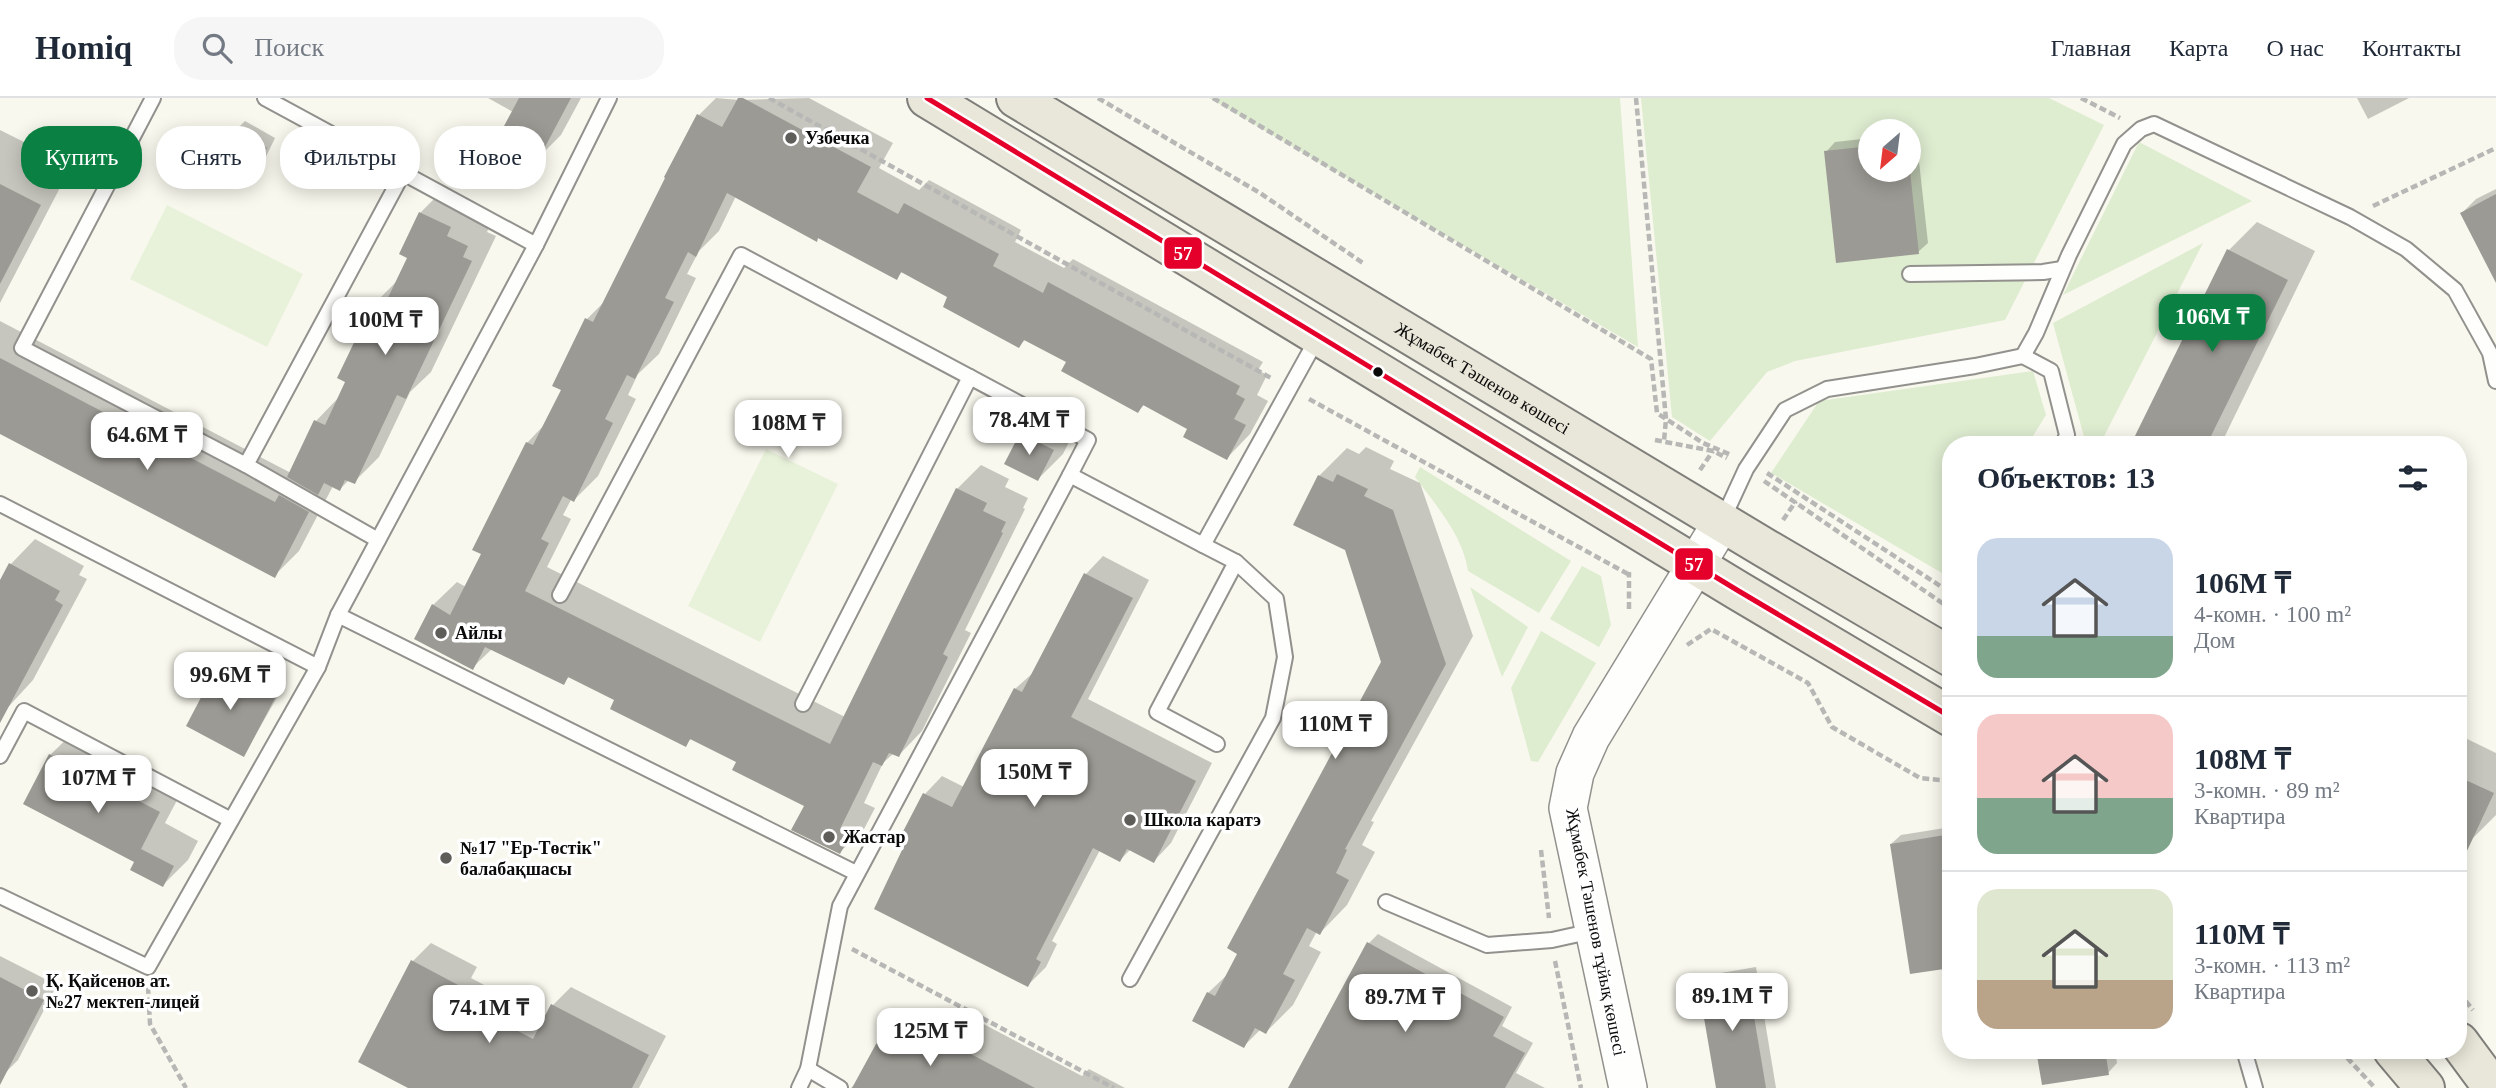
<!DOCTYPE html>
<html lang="ru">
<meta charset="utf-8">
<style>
:root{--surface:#fff;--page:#f6f6f7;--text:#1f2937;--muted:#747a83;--line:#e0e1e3;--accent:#0b8043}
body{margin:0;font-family:Georgia,serif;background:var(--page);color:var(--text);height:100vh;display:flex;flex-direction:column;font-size:26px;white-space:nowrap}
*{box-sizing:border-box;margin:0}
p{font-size:23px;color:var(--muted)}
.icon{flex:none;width:38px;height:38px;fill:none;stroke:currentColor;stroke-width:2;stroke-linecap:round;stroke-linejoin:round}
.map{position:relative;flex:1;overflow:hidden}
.sheet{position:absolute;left:1942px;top:338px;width:525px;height:623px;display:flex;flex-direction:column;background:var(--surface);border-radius:28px;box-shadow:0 4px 18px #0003}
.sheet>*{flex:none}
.hud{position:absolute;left:21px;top:28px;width:665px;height:63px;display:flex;gap:14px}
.needle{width:46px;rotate:208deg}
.tools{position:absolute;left:1858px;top:21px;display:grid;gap:14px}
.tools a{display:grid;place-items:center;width:63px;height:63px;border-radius:50%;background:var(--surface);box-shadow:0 4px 18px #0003;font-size:35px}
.price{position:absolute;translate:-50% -60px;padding:0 16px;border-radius:14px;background:#fff;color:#222;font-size:23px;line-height:46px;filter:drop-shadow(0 2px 4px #0008)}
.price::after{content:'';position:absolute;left:50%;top:42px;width:21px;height:16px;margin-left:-10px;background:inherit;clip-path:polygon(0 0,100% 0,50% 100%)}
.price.selected{background:var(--accent);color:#fff}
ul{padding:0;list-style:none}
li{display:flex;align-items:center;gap:21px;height:175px;padding:0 35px}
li+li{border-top:2px solid var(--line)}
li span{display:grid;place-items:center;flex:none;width:196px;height:140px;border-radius:21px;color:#555}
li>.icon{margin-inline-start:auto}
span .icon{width:84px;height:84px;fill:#fffc;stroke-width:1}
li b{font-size:30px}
h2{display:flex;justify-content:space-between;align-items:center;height:84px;padding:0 35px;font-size:30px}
.pill{padding:0 24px;border-radius:28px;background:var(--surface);box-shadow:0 4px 18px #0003;font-size:24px;line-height:63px}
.pill.selected{background:var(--accent);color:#fff}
header{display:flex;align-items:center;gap:42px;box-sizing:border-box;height:98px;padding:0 35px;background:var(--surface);border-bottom:2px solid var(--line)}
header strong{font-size:33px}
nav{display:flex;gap:38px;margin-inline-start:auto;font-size:24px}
.search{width:490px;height:63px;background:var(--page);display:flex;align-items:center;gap:18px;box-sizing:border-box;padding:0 24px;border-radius:28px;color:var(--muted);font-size:26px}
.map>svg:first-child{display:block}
.green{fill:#deecd0;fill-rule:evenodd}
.pitch{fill:#e8f1da}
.shadow{fill:#0003}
.building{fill:#9c9a94}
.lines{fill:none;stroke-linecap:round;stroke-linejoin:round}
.service-casing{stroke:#92918d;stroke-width:18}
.tertiary-casing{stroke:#92918d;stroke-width:40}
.primary-casing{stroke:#7f7e7a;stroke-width:42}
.path{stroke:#b7b7b5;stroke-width:4.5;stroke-dasharray:7 3.5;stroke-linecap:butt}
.service{stroke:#fefefc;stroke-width:14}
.tertiary{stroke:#fefefc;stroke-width:37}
.primary{stroke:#e9e7d9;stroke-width:38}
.bus-1-casing{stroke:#fff;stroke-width:10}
.bus-1{stroke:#e4002b;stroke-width:5}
.poi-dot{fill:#5e5d5a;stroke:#fff;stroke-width:2.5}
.bus-dot{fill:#0a0a0a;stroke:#fff;stroke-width:2.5}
.labels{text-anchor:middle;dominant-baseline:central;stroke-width:7;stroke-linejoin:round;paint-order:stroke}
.poi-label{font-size:18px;font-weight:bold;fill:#0a0a0a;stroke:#fff;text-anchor:start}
.street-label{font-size:18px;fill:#0a0a0a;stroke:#fff}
.line-badge{stroke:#fff;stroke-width:2.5}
.badge-label{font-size:19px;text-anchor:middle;font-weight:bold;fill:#fff}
</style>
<header>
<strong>Homiq</strong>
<div class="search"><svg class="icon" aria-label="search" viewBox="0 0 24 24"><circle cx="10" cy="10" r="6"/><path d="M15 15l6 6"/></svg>Поиск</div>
<nav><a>Главная</a><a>Карта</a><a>О нас</a><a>Контакты</a></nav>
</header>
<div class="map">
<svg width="2496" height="990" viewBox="0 0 2496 990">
<rect width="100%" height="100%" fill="#f9f8ee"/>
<g class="green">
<polygon points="1209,0 1620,0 1638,249"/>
<path d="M 1641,0 L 2049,0 L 2104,27 L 2005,222 L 1795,263 L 1767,274 L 1710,343 L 1672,319 ZM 1871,33 L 1909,33 L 1909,72 L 1871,72 Z"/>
<polygon points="2139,44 2252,103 2063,197"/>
<polygon points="2203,145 2100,346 2086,346 2053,225"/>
<polygon points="2033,273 2046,317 2028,346 1951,346 1951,471 1947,478 1771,375 1819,303"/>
<path d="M 1420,369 L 1571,463 L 1539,515 L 1468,473 C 1463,438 1436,407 1415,379 Z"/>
<polygon points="1582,468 1601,478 1611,527 1599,549 1550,521"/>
<polygon points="1470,489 1528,529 1502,579"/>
<polygon points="1541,533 1596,565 1538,664 1531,663 1511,590"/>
</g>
<g class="pitch">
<polygon points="167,107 303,176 267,249 130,181"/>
<polygon points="766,351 838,386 760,544 688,508"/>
</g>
<g class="shadow">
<polygon points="488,0 581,0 561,37 536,62 513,14"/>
<polygon points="716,0 739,2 809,0 893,45 879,70 919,92 929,82 1021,132 1015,144 1064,170 1073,161 1263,264 1258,272 1267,277 1257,297 1268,303 1250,336 1227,360 1189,330 1145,306 1138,313 1068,264 1026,241 1018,248 950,198 903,173 896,180 736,98 719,133 699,153 687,176 696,180 659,256 638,276 628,297 636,301 598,378 574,402 572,400 563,417 571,421 547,469 845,619 957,391 981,367 1009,381 1005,389 1028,400 1023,410 1025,411 965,532 971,535 922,633 899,657 894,655 883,665 864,705 875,710 864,731 840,754 807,707 738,663 692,640 685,647 617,601 570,578 563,585 492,551 472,570 433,507 457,484 466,489 483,455 527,345 545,326 563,291 587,221 607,201 668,79 666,78 699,17"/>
<polygon points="2357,0 2409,0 2368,21"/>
<polygon points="245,23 275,40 261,69 251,78 236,32"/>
<polygon points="0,32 34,49 27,63 64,82 0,205"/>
<polygon points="1909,36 1916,36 1928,145 1918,154 1826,54 1835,44 1871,40 1871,72 1909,72"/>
<polygon points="445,90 475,104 471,113 492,123 487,134 496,138 431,274 410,294 379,359 354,384 349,382 340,391 333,388 299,453 274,478 0,334 0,223 291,375 316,323 341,297 374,206 399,181 410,159 420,115"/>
<polygon points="2496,91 2496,181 2462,115 2476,101"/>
<polygon points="2257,124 2315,153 2221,346 2134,346 2228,153"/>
<polygon points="1047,311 1078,326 1063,356 1038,381 1022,336"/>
<polygon points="1366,349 1394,363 1390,371 1420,385 1473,538 1371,723 1374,724 1362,747 1375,754 1347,807 1320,835 1317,833 1309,848 1321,854 1293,907 1266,934 1261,931 1244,948 1208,895 1230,874 1383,564 1347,450 1319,378 1347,350 1359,356"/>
<polygon points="35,441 84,468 79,477 87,481 33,582 0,618 0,486 10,467"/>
<polygon points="1103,458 1149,482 1088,601 1212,665 1171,745 1154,763 1131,751 1120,762 1100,752 1052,843 1057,846 1046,869 1028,887 905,749 899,746 925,696 942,678 964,689 1015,591 1034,574 1086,476"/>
<polygon points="223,566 279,596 244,657 219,570"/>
<polygon points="76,632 184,689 165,725 198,743 188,762 163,787 137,763 50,657"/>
<polygon points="2459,637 2496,655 2496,717 2470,743 2459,738"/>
<polygon points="1951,729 1951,868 1911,874 1891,746 1901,737"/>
<polygon points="1378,836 1512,909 1502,928 1533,945 1516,975 1545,990 1305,990 1369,845"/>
<polygon points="431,845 477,869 471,880 546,920 553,907 571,889 666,938 639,990 412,990 413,863"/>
<polygon points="0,858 57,887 18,962 4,976 0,974"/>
<polygon points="1756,869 1776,990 1718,990 1700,886 1709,877"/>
<polygon points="909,917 932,917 976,922 1082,978 1089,971 1125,990 851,990 859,982 878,947"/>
<polygon points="2038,952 2115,952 2117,965 2108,975"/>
</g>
<g class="building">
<polygon points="519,0 571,0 537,64 496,43"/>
<polygon points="738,0 743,0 871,69 857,94 898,116 904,105 999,156 993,168 1043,195 1048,184 1240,288 1236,296 1245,301 1234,321 1246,327 1227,362 1183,339 1187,331 1143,307 1138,315 1061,273 1066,264 1024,242 1019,250 943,209 947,199 901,174 897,182 818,140 817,144 727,95 696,159 688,154 665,200 674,204 635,281 627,277 605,321 613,325 574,404 563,398 541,441 549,445 525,493 830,646 956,390 987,405 983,413 1006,424 1001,434 1003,435 943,556 948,559 899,659 889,655 882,668 873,664 841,729 852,734 840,756 791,732 804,708 732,672 736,664 690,641 686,649 610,611 614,602 568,579 564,587 485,549 473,572 414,541 432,506 450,517 481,456 472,452 526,344 533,347 561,292 552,288 585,220 593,224 665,80 664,79 697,16 722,29"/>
<polygon points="234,31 267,50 251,81 220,62"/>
<polygon points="1871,48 1871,72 1909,72 1909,64 1919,156 1836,165 1824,53"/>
<polygon points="0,86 41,107 0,186"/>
<polygon points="2496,96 2496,185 2460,115"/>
<polygon points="419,114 451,129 447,138 468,148 463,159 472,163 406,301 397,297 355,386 345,382 340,393 324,385 318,397 287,379 314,322 325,327 345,284 337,280 373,205 383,210 407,160 399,156"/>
<polygon points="2227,151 2288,182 2207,346 2131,346"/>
<polygon points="0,260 275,404 279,397 309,414 275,480 0,336"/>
<polygon points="1020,335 1054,352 1038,383 1004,366"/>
<polygon points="1337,376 1368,391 1364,398 1393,412 1446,566 1345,751 1347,752 1336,775 1349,782 1320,837 1307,830 1283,876 1295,882 1266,936 1255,930 1244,950 1192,923 1207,894 1215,898 1237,856 1227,850 1381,564 1345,452 1293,427 1318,377 1333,384"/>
<polygon points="9,465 60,493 55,502 63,507 0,625 0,482"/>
<polygon points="1084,475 1133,500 1071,619 1196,683 1154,765 1127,751 1120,764 1093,750 1036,861 1041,864 1028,889 874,811 903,750 896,747 923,695 952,709 1014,590 1022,594"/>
<polygon points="217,569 275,600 244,659 186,628"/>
<polygon points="49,656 160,714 141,751 174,768 163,789 130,772 134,764 23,706"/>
<polygon points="2459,679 2494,695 2459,770"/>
<polygon points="1945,737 1951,776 1951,870 1910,876 1890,746"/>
<polygon points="1367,844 1504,919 1493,938 1525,955 1505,990 1288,990"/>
<polygon points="411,862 460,888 454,899 533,941 551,906 649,957 632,990 408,990 358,964"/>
<polygon points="1747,877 1766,990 1716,990 1698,885"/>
<polygon points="0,879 44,902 0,987"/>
<polygon points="906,940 952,946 1035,990 852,990 876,946 883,941"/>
<polygon points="2036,952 2105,952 2109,977 2042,987"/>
</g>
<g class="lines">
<defs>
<g id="service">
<polyline points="153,0 22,250 246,367"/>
<polyline points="265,0 536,147"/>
<polyline points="609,0 536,147 338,517 856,775"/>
<polyline points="1910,176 2043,174 2062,171"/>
<polyline points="2023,258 2051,273 2067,337 2063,346"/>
<polyline points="0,406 318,569"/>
<polyline points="1722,423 1746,371 1785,312 1827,291 1975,268 2023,258 2036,235 2069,157 2124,46 2141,31 2154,26 2350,119 2406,151 2455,192 2490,255 2496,283"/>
<polyline points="378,442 246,367 403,75"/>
<polyline points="1203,447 1236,464 1157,614 1217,646"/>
<polyline points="560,497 741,157 1088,342 1070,377"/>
<polyline points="803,606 970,279"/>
<polyline points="0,658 24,613 231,722"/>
<polyline points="0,798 148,869 318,569 338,517"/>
<polyline points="1386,804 1487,847 1552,842 1593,833"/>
<polyline points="1130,881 1273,620 1285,559 1276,501 1236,464"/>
<polyline points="2244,952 2255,990"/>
<polyline points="808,971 840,990"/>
<polyline points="799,990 808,971 840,808 1070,377 1203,447 1318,239"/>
</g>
<polyline id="tertiary" points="1628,990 1568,710 1575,675 1591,639 1722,424"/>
<g id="primary">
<polyline points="927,0 1737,492 1951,619"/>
<path id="s1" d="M 1016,0 L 1765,450 L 1951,559"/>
<polyline points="2459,944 2493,990"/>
<polyline points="2393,952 2425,990"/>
</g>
</defs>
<use href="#service" class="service-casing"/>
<use href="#tertiary" class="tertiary-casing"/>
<use href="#primary" class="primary-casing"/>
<g class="path">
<polyline points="769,0 1271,280"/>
<polyline points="1098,0 1260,95 1363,165"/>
<polyline points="1213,0 1651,261 1657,315 1703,345 1731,357"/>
<polyline points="1636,0 1666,321 1664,343"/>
<polyline points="2081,0 2120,20"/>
<polyline points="2373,108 2496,50"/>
<polyline points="1309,301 1628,476"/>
<polyline points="1655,342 1713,353 1727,360"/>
<polyline points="1700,372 1713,353"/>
<polyline points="1767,375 1951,495"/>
<polyline points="1764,383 1951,511"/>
<polyline points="1783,422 1796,403"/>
<polyline points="1629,511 1629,474"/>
<polyline points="1687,547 1711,531 1808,585 1832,629 1920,680 1951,683"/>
<polyline points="1541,752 1549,820"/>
<polyline points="852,851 1114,990"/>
<polyline points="1555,863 1581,990"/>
<polyline points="148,889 150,926 186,990"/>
<polyline points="2459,895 2473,912"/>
<polyline points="2340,952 2375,990"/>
</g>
<use href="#service" class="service"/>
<use href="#tertiary" class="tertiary"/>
<use href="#primary" class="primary"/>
<defs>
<polyline id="bus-1" points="927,0 1737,492 1951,619"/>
</defs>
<use href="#bus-1" class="bus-1-casing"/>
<use href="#bus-1" class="bus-1"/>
</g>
<g class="poi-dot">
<circle cx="791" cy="40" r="7"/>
<circle cx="441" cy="535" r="7"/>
<circle cx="1130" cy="722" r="7"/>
<circle cx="829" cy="739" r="7"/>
<circle cx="446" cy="760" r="7"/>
<circle cx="32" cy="893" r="7"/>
</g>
<circle class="bus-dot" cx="1378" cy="274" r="6"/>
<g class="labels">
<g class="poi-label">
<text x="805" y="40">Узбечка</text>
<text x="455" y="535">Айлы</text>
<text x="1144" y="722">Школа каратэ</text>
<text x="843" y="739">Жастар</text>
<text x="460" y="750">№17 "Ер-Төстік"<tspan x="460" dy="21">балабақшасы</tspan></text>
<text x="46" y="883">Қ. Қайсенов ат.<tspan x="46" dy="21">№27 мектеп-лицей</tspan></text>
</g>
<g class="street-label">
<text stroke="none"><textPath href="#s1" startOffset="544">Жұмабек Тәшенов көшесі</textPath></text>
<text transform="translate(1596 834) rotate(79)">Жұмабек Тәшенов тұйық көшесі</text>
</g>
</g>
<g class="line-badge">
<rect x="1163" y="138" width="40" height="34" rx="7" fill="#e4002b"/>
<rect x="1674" y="449" width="40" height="34" rx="7" fill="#e4002b"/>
</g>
<g class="badge-label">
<text x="1183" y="162">57</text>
<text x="1694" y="473">57</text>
</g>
</svg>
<div class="tools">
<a><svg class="needle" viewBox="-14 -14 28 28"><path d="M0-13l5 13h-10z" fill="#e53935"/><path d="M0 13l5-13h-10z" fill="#747a83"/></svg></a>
</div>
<b class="price selected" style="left:2212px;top:256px">106M ₸</b>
<b class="price" style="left:385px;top:259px">100M ₸</b>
<b class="price" style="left:1029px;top:359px">78.4M ₸</b>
<b class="price" style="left:788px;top:362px">108M ₸</b>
<b class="price" style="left:147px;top:374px">64.6M ₸</b>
<b class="price" style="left:230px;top:614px">99.6M ₸</b>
<b class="price" style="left:1335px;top:663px">110M ₸</b>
<b class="price" style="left:1034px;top:711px">150M ₸</b>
<b class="price" style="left:98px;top:717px">107M ₸</b>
<b class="price" style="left:1732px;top:935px">89.1M ₸</b>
<b class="price" style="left:1405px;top:936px">89.7M ₸</b>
<b class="price" style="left:489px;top:947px">74.1M ₸</b>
<b class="price" style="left:930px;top:970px">125M ₸</b>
<div class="hud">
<a class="pill selected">Купить</a>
<a class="pill">Снять</a>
<a class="pill">Фильтры</a>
<a class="pill">Новое</a>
</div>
<section class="sheet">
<h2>Объектов: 13<svg class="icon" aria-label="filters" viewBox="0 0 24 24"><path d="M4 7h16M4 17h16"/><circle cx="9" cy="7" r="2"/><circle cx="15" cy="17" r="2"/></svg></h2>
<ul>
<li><span style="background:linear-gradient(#c9d6e8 70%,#7fa58c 0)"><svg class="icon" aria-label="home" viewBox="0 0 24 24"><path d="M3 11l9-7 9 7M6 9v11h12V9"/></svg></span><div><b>106M ₸</b><p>4-комн. · 100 m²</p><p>Дом</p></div></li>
<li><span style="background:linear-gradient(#f6c9c9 60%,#7fa58c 0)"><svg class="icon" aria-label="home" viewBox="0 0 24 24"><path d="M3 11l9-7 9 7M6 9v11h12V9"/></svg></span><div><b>108M ₸</b><p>3-комн. · 89 m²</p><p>Квартира</p></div></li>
<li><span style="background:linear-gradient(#dfe7d0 65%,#b9a48a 0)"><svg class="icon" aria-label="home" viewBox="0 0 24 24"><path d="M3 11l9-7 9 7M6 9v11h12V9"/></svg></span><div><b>110M ₸</b><p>3-комн. · 113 m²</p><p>Квартира</p></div></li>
</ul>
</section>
</div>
